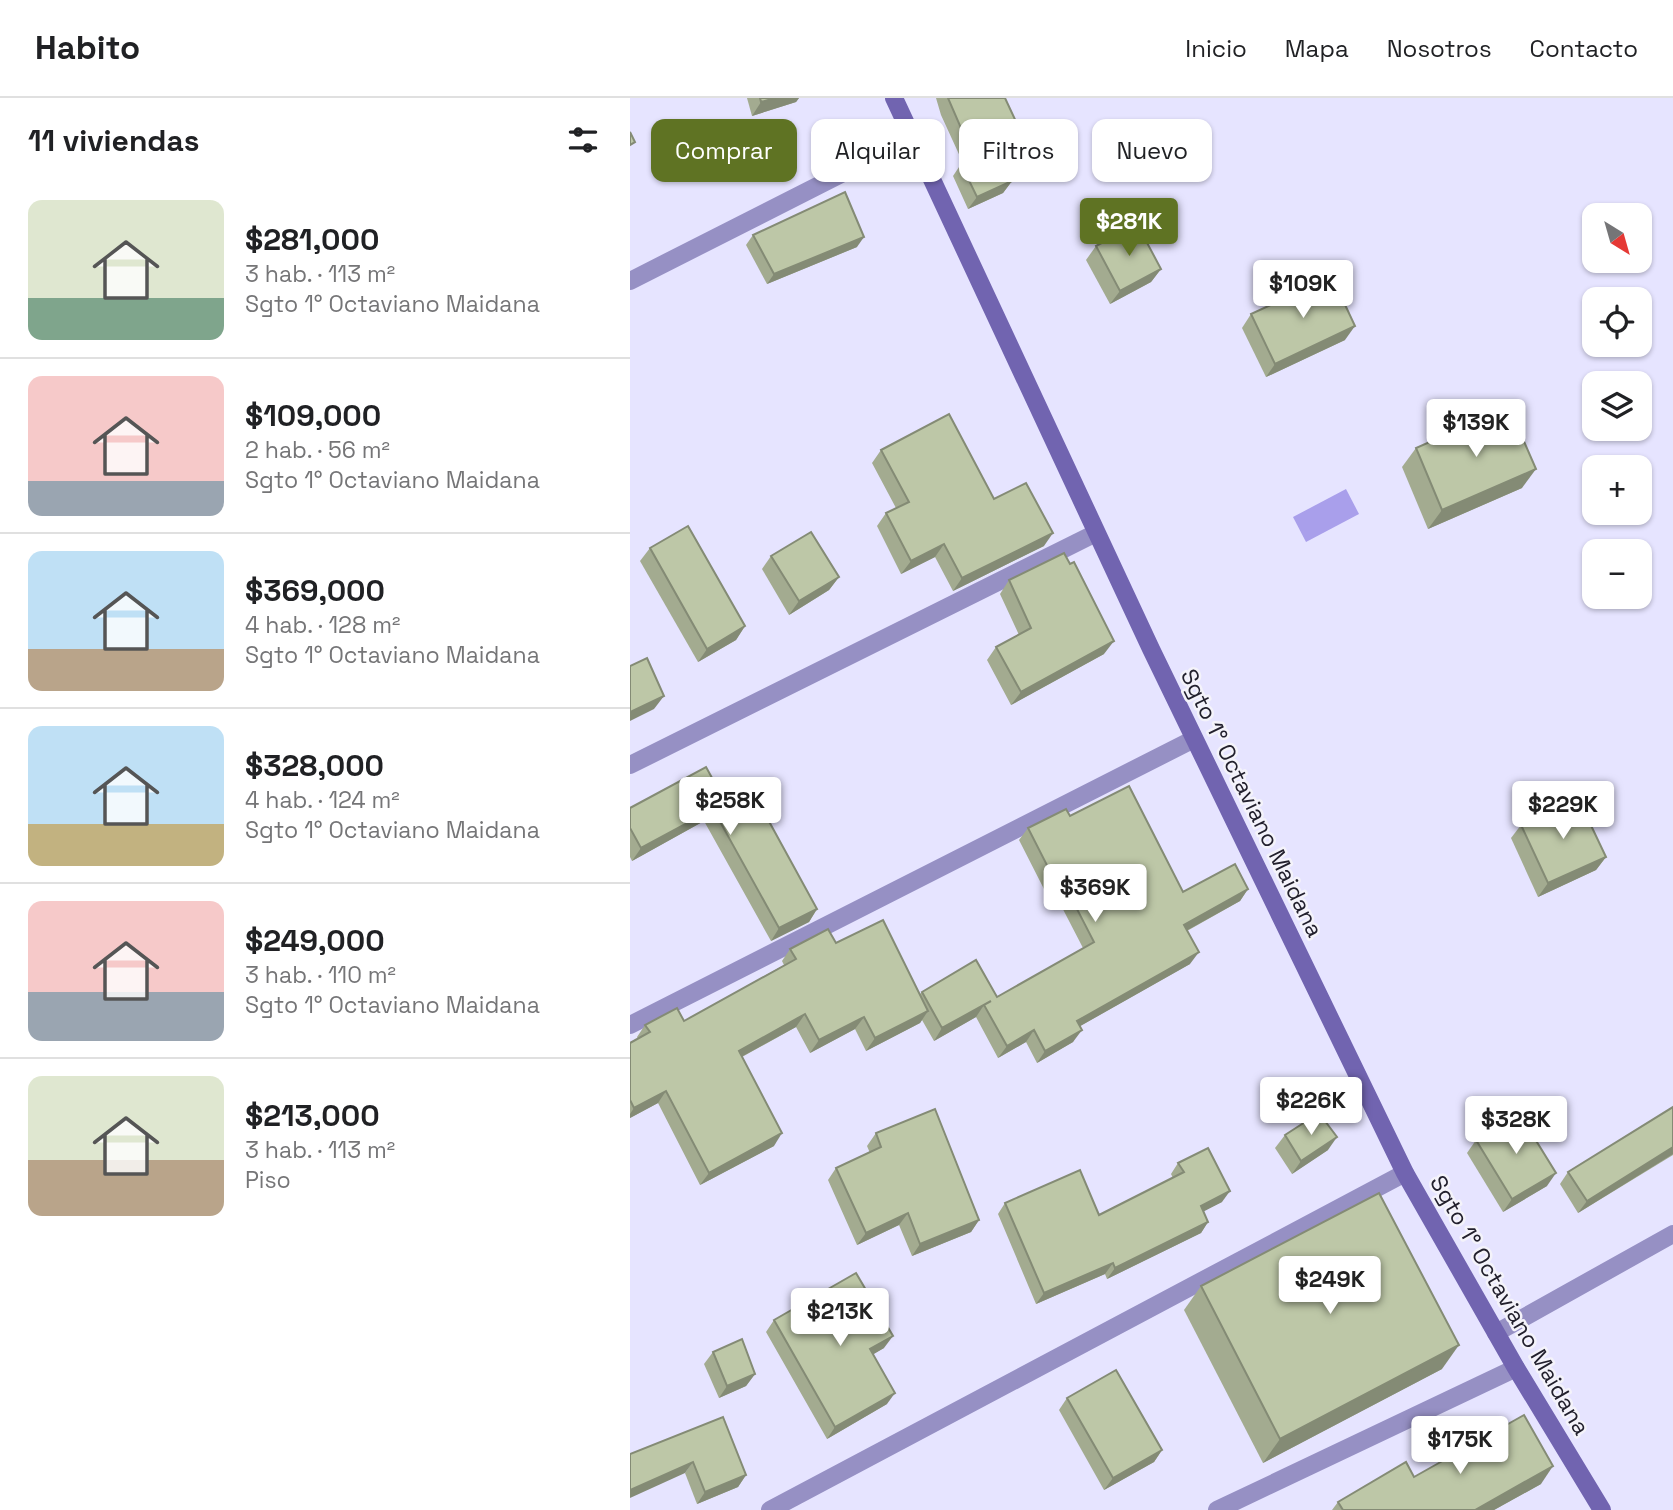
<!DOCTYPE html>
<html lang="es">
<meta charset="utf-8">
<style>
:root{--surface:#fff;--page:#f6f6f6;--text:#202124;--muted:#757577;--line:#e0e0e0;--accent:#5f7323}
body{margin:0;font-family:"Space Grotesk",sans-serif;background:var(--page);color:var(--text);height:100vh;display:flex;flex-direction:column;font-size:26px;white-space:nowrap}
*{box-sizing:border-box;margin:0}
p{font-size:23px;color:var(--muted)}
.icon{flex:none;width:38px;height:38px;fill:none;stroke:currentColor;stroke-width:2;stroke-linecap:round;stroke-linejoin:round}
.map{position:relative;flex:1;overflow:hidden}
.drawer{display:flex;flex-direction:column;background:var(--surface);width:630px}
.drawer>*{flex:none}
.top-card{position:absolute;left:21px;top:21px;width:665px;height:63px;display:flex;gap:14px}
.needle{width:46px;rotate:143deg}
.fabs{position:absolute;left:952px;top:105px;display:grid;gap:14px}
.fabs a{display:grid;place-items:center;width:70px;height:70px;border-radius:14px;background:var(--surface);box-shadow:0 2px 5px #0004;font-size:35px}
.price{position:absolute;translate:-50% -60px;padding:0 16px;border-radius:7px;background:#fff;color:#222;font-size:23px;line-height:46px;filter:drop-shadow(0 2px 4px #0008)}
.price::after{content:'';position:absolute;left:50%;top:42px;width:21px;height:16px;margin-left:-10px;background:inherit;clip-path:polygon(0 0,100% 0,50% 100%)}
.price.current{background:var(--accent);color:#fff}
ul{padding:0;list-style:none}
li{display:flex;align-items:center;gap:21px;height:175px;padding:0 28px}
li+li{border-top:2px solid var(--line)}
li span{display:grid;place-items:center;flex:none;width:196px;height:140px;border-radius:14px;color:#555}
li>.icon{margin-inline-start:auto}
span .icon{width:84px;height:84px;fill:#fffc;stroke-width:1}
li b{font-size:30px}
h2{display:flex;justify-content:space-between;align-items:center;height:84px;padding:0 28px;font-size:30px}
.pill{padding:0 24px;border-radius:14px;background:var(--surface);box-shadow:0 2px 5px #0004;font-size:24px;line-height:63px}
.pill.current{background:var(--accent);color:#fff}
header{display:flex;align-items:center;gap:42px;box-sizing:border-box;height:98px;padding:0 35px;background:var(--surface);border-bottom:2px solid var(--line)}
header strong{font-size:33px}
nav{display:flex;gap:38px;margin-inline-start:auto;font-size:24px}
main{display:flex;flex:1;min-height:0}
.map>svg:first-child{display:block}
.water{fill:#a99feb}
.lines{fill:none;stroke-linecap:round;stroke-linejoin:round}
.lane{stroke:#9690c4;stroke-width:18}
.street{stroke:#9690c4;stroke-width:18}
.secondary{stroke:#7164b0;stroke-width:18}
.wall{fill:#a3ab90}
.shaded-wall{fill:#848b75}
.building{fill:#bdc7a7;stroke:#848b75;stroke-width:2}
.labels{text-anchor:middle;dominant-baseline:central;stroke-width:5;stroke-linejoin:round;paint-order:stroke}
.street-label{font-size:23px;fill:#22202d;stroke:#f4f3fa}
</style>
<header>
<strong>Habito</strong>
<nav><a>Inicio</a><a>Mapa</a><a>Nosotros</a><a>Contacto</a></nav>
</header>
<main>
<section class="drawer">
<h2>11 viviendas<svg class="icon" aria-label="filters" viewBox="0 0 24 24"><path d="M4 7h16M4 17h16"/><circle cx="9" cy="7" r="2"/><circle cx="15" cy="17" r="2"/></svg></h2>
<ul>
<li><span style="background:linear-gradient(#dfe7d0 70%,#7fa58c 0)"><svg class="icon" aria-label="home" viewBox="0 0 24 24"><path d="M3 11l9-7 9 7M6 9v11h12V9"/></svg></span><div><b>$281,000</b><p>3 hab. · 113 m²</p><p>Sgto 1° Octaviano Maidana</p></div></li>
<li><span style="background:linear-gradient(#f6c9c9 75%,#9aa5b1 0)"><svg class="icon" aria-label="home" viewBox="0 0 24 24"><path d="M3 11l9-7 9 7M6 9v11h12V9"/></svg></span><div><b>$109,000</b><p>2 hab. · 56 m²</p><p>Sgto 1° Octaviano Maidana</p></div></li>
<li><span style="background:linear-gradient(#bfe0f5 70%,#b9a48a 0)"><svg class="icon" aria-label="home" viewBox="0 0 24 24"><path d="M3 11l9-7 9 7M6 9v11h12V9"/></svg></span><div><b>$369,000</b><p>4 hab. · 128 m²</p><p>Sgto 1° Octaviano Maidana</p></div></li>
<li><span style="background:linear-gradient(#bfe0f5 70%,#c2b280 0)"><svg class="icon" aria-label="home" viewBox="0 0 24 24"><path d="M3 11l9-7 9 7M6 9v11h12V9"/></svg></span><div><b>$328,000</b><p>4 hab. · 124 m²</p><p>Sgto 1° Octaviano Maidana</p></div></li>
<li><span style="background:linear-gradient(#f6c9c9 65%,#9aa5b1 0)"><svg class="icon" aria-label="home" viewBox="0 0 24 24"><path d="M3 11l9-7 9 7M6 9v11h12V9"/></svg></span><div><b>$249,000</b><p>3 hab. · 110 m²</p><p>Sgto 1° Octaviano Maidana</p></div></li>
<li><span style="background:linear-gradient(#dfe7d0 60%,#b9a48a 0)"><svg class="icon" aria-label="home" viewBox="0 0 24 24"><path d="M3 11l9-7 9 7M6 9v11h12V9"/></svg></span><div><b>$213,000</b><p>3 hab. · 113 m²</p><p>Piso</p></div></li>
</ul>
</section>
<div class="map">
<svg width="1043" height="1412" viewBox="0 0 1043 1412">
<rect width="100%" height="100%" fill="#e6e4ff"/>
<polygon class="water" points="716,391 729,416 676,444 663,419"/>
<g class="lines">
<g class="lane">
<polyline points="0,183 282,40"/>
<polyline points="0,667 466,435"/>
<polyline points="587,1412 886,1270"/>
</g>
<g class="street">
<polyline points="0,927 564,641"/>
<polyline points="866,1235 1043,1136"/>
<polyline points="140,1412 775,1075"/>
</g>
<polyline class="secondary" points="264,0 521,551 775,1075 886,1270 972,1412"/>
</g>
<g class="wall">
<polygon points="117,0 169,0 166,4 122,18"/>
<polygon points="306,0 375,0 395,43 387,55 371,62 382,83 373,95 338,111 323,78 331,66 333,65 311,17"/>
<polygon points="123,137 227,149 137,186 116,147"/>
<polygon points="466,148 531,171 521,184 480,206 456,162"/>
<polygon points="621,216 715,242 636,279 612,230"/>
<polygon points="786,350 892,390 798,431 772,369"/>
<polygon points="251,352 364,401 414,448 323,493 305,459 271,476 247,428 256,415 266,410 242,365"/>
<polygon points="20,450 115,528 106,542 68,564 10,463"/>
<polygon points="141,458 209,479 199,492 159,517 132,471"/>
<polygon points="440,466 474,556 381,607 357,562 366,549 389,537 370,496 379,482"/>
<polygon points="92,698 187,811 179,824 141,843 74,723 2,763 0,759 0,710"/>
<polygon points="440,718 553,794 618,791 610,803 557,833 560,866 450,928 443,944 407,965 396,944 368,960 346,919 304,943 292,922 290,925 236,953 225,931 180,955 166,929 112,959 144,1048 70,1087 28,1005 0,1020 0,945 8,941 7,939 15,927 54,923 154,867 152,863 160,851 206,845 290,896 292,894 367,899 453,850 423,792 416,795 389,742 398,730"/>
<polygon points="891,727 976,759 966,772 908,799 881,740"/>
<polygon points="1043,1009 1043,1057 948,1115 930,1086 938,1074"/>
<polygon points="246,1035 349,1122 341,1134 282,1158 269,1127 227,1147 198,1082 206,1070 240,1055 237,1048"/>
<polygon points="655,1037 698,1052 662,1076 645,1050"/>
<polygon points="846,1042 917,1088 873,1114 837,1055"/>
<polygon points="548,1065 592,1104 573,1113 578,1124 571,1135 477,1181 475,1176 406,1206 368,1116 375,1105 469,1117 543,1080 541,1076"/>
<polygon points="571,1188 812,1271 633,1365 554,1212"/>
<polygon points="144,1222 254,1250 243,1256 257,1306 197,1341 136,1234"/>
<polygon points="83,1254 125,1276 116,1288 89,1300 74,1266"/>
<polygon points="437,1300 532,1352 524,1364 474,1392 429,1312"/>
<polygon points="93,1319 116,1377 108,1389 67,1406 55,1375"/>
<polygon points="784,1379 911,1386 864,1412 702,1412 708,1404"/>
</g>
<g class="shaded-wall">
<polygon points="145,0 169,0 166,4 122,18 131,4"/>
<polygon points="395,43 387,55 360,67 368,55"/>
<polygon points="382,83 373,95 338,111 347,99"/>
<polygon points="234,139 227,149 137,186 144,176"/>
<polygon points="531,171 521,184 480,206 490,193"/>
<polygon points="725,228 715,242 636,279 645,266"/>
<polygon points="906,371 892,390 798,431 812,412"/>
<polygon points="423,435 414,448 323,493 332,480"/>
<polygon points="314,446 305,459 271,476 281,463"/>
<polygon points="209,479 199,492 159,517 169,503"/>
<polygon points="115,528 106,542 68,564 77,551"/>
<polygon points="484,543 474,556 381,607 391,594"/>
<polygon points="34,598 24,611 0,623 0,614"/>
<polygon points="83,711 74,723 2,763 11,750"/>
<polygon points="976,759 966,772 908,799 918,785"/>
<polygon points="431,780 423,792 416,795 425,783"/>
<polygon points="618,791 610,803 545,839 554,827"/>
<polygon points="187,811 179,824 141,843 149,830"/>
<polygon points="569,854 560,866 438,935 447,923"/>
<polygon points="354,907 346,919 304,943 312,930"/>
<polygon points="298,913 290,925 236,953 245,940"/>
<polygon points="175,916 166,929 100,965 109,953"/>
<polygon points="234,919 225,931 180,955 189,942"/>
<polygon points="404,932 396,944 368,960 377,948"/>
<polygon points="452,932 443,944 407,965 415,953"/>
<polygon points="36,993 28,1005 0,1020 0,1016 4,1010"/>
<polygon points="152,1035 144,1048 70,1087 79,1075"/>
<polygon points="707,1039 698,1052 662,1076 671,1063"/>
<polygon points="1043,1049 1043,1056 948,1115 957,1103"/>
<polygon points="926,1075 917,1088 873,1114 882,1101"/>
<polygon points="600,1093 592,1104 563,1119 571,1108"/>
<polygon points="278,1115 269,1127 227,1147 236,1135"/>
<polygon points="349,1122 341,1134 282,1158 290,1146"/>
<polygon points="578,1124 571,1135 477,1181 485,1170"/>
<polygon points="483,1165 475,1176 406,1206 414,1195"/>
<polygon points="263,1238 254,1250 232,1263 240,1251"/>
<polygon points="829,1247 812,1271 633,1365 650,1341"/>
<polygon points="125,1276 116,1288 89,1300 97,1288"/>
<polygon points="265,1295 257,1306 197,1341 205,1329"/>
<polygon points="532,1352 524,1364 474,1392 483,1380"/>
<polygon points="63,1364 55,1375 0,1400 0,1392"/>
<polygon points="923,1368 911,1386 864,1412 845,1412"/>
<polygon points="116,1377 108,1389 67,1406 75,1394"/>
</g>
<g class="building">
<polygon points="130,0 145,0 131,4"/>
<polygon points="318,0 375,0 395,43 368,55 382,83 347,99 331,66 344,60"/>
<polygon points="0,34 5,44 0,47"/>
<polygon points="215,94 234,139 144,176 123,137"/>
<polygon points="507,126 531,171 490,193 466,148"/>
<polygon points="702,179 725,228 645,266 621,216"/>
<polygon points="879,309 906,371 812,412 786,350"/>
<polygon points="319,316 364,401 396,385 423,435 332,480 314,446 281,463 256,415 279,404 251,352"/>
<polygon points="58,428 115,528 77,551 20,450"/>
<polygon points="181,434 209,479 169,503 141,458"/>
<polygon points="434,455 440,466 444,464 484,543 391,594 366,549 401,530 379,482"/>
<polygon points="17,560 34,598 0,614 0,568"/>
<polygon points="76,669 92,698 118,685 187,811 149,830 83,711 11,750 0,730 0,710"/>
<polygon points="499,688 553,794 605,766 618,791 554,827 569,854 447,923 452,932 415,953 404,932 377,948 354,907 361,903 312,930 292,894 346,862 367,899 464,844 431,780 425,783 398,730 436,711 440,718"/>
<polygon points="948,700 976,759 918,785 891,727"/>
<polygon points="253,822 298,913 245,940 234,919 189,942 175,916 109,953 152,1035 79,1075 36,993 4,1010 0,1002 0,945 20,934 15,927 47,910 54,923 166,861 160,851 198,831 206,845"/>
<polygon points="1043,1009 1043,1049 957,1103 938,1074"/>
<polygon points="305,1011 349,1122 290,1146 278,1115 236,1135 206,1070 251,1049 246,1035"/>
<polygon points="689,1015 707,1039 671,1063 655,1037"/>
<polygon points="889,1015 926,1075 882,1101 846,1042"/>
<polygon points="578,1050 600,1093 571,1108 578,1124 485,1170 483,1165 414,1195 375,1105 450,1072 469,1117 554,1074 548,1065"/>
<polygon points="749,1095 829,1247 650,1341 571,1188"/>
<polygon points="226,1175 263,1238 240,1251 265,1295 205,1329 144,1222"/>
<polygon points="112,1241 125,1276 97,1288 83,1254"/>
<polygon points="486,1272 532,1352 483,1380 437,1300"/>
<polygon points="894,1317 923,1368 845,1412 713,1412 708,1404 776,1364 784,1379"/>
<polygon points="93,1319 116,1377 75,1394 63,1364 0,1392 0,1356"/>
</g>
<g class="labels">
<g class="street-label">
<text transform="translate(622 705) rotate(64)">Sgto 1° Octaviano Maidana</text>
<text transform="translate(880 1207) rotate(60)">Sgto 1° Octaviano Maidana</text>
</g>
</g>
</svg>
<div class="fabs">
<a><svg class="needle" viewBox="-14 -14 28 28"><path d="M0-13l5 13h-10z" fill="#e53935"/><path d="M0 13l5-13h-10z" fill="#757577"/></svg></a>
<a><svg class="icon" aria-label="locate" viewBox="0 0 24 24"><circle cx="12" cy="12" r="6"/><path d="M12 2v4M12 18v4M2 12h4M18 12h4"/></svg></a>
<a><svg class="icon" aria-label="layers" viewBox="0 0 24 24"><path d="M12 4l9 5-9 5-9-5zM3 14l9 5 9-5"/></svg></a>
<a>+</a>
<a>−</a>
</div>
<b class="price current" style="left:499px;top:160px">$281K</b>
<b class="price" style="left:673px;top:222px">$109K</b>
<b class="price" style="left:846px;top:361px">$139K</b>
<b class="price" style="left:100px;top:739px">$258K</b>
<b class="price" style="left:933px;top:743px">$229K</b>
<b class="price" style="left:465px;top:826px">$369K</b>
<b class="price" style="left:681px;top:1039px">$226K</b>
<b class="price" style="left:886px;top:1058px">$328K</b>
<b class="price" style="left:700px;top:1218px">$249K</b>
<b class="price" style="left:210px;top:1250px">$213K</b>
<b class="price" style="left:830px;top:1378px">$175K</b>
<div class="top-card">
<a class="pill current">Comprar</a>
<a class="pill">Alquilar</a>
<a class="pill">Filtros</a>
<a class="pill">Nuevo</a>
</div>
</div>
</main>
